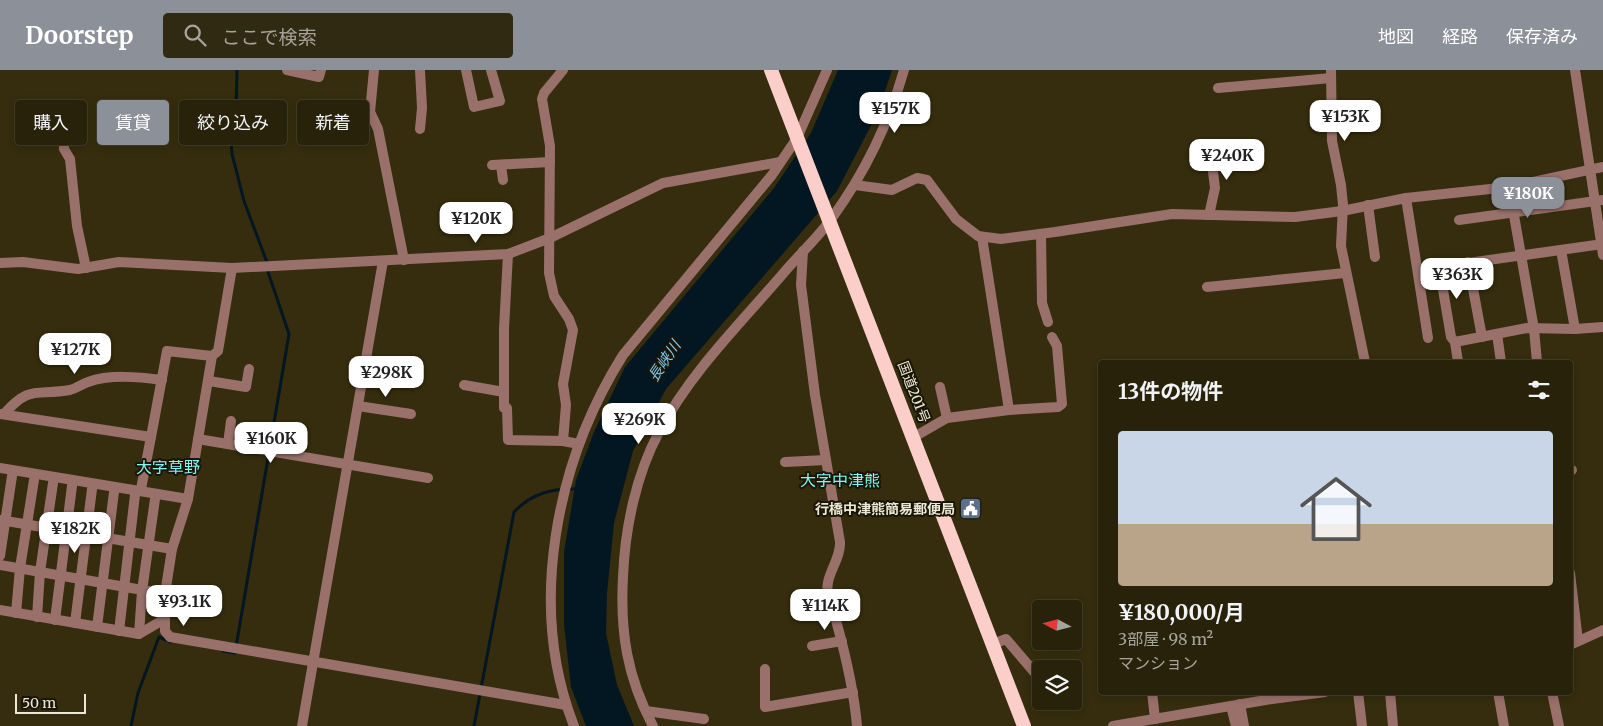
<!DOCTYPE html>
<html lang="ja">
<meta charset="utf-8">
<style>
:root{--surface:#28220a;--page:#302a13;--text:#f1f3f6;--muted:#a5a49c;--line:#443f2b;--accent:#8c9099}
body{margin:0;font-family:Merriweather,"Noto Sans JP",serif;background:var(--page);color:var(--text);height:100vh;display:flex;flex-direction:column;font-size:19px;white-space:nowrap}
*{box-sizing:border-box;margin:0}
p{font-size:16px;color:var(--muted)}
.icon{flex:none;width:28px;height:28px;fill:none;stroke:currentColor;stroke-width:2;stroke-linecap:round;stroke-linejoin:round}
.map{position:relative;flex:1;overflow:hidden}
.side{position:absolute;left:1098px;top:290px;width:475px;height:335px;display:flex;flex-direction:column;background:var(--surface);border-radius:5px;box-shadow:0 2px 8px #0003,0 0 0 1px var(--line)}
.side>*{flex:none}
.banner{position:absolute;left:15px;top:30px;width:475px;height:45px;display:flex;gap:10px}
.needle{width:32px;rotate:277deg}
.buttons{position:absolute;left:1032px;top:530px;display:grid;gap:10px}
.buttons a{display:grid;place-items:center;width:50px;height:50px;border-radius:5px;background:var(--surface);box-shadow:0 2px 8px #0003,0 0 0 1px var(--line);font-size:25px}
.scale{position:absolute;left:15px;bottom:12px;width:71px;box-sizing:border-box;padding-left:5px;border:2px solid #ece8d6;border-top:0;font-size:14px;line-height:18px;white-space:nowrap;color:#ece8d6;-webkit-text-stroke:4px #191608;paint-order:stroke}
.price{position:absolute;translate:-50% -42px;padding:0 11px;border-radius:10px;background:#fff;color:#222;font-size:16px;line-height:32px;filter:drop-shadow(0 1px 2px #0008)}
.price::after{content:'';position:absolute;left:50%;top:30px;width:15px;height:11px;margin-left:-8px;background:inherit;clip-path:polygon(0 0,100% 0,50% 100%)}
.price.on{background:var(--accent);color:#fff}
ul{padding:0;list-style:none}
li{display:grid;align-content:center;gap:10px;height:265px;padding:0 20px}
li+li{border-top:1px solid var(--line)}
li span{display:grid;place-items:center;height:155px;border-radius:5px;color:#555}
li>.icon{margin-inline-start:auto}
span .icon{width:90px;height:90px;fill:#fffc;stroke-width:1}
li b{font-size:21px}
h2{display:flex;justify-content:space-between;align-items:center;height:60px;padding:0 20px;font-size:21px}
.chip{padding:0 18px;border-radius:5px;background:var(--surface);box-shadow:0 2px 8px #0003,0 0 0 1px var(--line);font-size:18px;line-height:45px}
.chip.on{background:var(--accent);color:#fff}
header{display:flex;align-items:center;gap:30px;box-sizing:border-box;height:70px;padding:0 25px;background:var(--accent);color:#fff}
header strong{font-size:24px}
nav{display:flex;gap:28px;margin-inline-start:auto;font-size:18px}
.search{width:350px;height:45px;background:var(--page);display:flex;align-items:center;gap:12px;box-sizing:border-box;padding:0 18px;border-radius:5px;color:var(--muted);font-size:19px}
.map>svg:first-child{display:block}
.water{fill:#021722}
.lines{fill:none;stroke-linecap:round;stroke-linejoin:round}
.stream{stroke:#021722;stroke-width:3}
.minor{stroke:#9a706b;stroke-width:10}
.tertiary{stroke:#9a706b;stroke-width:10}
.trunk{stroke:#fccec9;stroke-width:14}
.labels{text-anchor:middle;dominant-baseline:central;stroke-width:4;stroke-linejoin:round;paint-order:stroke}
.street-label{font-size:14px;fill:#ece8d6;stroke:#191608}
.poi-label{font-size:14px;font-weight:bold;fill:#ece8d6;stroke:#191608;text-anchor:end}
.water-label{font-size:15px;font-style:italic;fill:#81c9f0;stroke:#191608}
.quarter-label{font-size:16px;fill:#87f3ef;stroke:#191608}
</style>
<header>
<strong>Doorstep</strong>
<div class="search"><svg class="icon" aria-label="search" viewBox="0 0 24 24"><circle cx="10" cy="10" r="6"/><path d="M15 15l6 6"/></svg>ここで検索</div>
<nav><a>地図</a><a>経路</a><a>保存済み</a></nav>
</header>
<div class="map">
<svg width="1603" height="656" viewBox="0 0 1603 656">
<rect width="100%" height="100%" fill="#352d0d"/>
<polygon class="water" points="838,0 892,0 878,42 837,121 666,319 633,381 614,453 607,523 606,563 617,615 634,656 586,656 571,617 564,554 564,482 576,410 594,362 625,297 774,118 811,63"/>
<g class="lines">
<g class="stream">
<polyline points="223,581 235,583 289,264 266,196 268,195 244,131 232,84 231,69 236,43 237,0"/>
<polyline points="131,656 138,623 159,567 171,572"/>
<path d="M 474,656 L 514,442 C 532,423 553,418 578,419"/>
</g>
<g class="minor">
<polyline points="287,0 319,7 321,0"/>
<polyline points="374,0 370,42 378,59 404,190"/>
<polyline points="466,0 474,37 500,31 491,0"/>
<polyline points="1331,0 1332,71 1341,115 1343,135 1341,176 1365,292"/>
<polyline points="1218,18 1331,8"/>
<polyline points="63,54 64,79 70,89 77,156 86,198"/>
<polyline points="420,59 422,38 420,0"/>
<polyline points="492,95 550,92"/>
<polyline points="501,95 503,110"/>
<polyline points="855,115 892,120 917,108 927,110 956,149 978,166 1001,169 1055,162 1172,144 1295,147 1342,141 1406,128 1509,117 1603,97"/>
<polyline points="1509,117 1534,259 1537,292"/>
<polyline points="1406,128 1428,268"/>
<polyline points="1368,135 1375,187"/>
<polyline points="1209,145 1215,118 1212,94 1236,87 1254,86"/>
<polyline points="1459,150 1603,130"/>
<polyline points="1041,164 1042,233 1048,252"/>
<polyline points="1561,180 1575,259"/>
<path d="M 803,181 L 801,215 L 815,325 L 840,472 C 841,490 824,506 828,524 C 830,534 835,544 837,554 C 846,587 854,621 857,656"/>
<polyline points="508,184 504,259 504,338 507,338 508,370 563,371 579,374"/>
<polyline points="1468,192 1482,267"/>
<polyline points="0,193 23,192 78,199 119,192 232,198 508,184 550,168 663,113 780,92"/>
<polyline points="1439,196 1451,267 1455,272 1458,292"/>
<polyline points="232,198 218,281 212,286 188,429 172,479 165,524 165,561 170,567 566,635"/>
<polyline points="1418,200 1603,174"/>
<polyline points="1207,217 1345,203"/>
<polyline points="1497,264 1501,292"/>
<polyline points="1455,272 1527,258 1575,259 1603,257"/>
<polyline points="209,311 246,317 249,299"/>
<polyline points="464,315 504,322"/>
<polyline points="940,317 947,348"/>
<polyline points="358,336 411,344"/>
<polyline points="1009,340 1058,337 1062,334 1057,276 1052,267"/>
<polyline points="0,344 151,367 141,419"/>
<path d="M 4,344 C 30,314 37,326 70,320 C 77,318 82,314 88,312 C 110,304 139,307 162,310"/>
<polyline points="151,367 167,281 212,286"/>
<polyline points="914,367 947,348 1009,340 982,167"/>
<polyline points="198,369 428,408"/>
<polyline points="563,371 566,335 563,314 573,260 569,249 554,226 549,203 550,76 542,29 544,23 563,0"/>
<polyline points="228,374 231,351"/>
<polyline points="785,392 826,390"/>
<polyline points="0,398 188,429"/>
<polyline points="1570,401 1572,400"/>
<polyline points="0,450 172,479"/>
<polyline points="0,486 12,406"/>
<polyline points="0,495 165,524"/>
<polyline points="1570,503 1578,571"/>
<polyline points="0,540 139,564 163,550"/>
<polyline points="16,543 20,498 34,410"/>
<polyline points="37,547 40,502 53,413"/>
<polyline points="55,550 72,416"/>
<polyline points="75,553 92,419"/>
<polyline points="97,557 114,422"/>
<polyline points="119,561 135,425"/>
<polyline points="139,564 142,521 155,429"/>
<polyline points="993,574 1006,569 1041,610"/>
<polyline points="1570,575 1603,560"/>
<polyline points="812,576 842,571"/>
<polyline points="765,599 765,637 853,622"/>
<polyline points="1152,622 1155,649"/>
<polyline points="1358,622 1362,656"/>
<polyline points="1390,622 1393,656"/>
<polyline points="1498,622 1504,656"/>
<polyline points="1552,622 1559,656"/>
<polyline points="1240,634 1244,656"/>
<polyline points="1231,636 1236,656"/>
<polyline points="646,641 704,649"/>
<polyline points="302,656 383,191"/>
<path d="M 574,656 C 527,536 556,392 623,285 L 772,105 L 797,68 L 827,0"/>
<path d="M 653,656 C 627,607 620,562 623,507 C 625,458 636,405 659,362 C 691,301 743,251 787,199 C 802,182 819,166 832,148 C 864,104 889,53 904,0"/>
<polyline points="1113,656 1272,629 1325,622"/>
</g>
<polyline class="tertiary" points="1575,0 1603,185"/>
<polyline class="trunk" points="771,0 1024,656"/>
</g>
<defs>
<symbol id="civic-square" viewBox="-11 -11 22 22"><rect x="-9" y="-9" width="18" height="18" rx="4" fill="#5c6f8a" stroke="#191608"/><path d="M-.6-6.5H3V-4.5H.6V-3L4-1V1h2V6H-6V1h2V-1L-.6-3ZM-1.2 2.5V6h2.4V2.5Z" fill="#fff"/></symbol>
</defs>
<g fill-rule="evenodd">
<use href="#civic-square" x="958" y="426" width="25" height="25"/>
</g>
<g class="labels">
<g class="street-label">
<text transform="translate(914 322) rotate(69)">国道201号</text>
</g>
<g class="poi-label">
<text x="955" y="439">行橋中津熊簡易郵便局</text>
</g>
<g class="water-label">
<text transform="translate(664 291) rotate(-56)">長峡川</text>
</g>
<g class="quarter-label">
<text x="168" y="397">大字草野</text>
<text x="840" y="410">大字中津熊</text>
</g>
</g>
</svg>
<div class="buttons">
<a><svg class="needle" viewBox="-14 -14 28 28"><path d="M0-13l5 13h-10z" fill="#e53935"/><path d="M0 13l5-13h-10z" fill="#a5a49c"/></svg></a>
<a><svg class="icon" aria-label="layers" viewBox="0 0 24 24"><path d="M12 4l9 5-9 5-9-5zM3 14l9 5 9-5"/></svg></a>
</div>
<div class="scale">50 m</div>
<b class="price" style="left:895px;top:64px">¥157K</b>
<b class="price" style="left:1345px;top:72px">¥153K</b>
<b class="price" style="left:1227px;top:111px">¥240K</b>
<b class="price on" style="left:1528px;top:149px">¥180K</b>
<b class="price" style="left:476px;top:174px">¥120K</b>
<b class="price" style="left:1457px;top:230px">¥363K</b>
<b class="price" style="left:75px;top:305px">¥127K</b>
<b class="price" style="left:386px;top:328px">¥298K</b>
<b class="price" style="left:639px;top:375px">¥269K</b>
<b class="price" style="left:271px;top:394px">¥160K</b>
<b class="price" style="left:75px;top:484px">¥182K</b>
<b class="price" style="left:184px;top:557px">¥93.1K</b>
<b class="price" style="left:825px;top:561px">¥114K</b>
<div class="banner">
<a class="chip">購入</a>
<a class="chip on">賃貸</a>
<a class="chip">絞り込み</a>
<a class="chip">新着</a>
</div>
<section class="side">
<h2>13件の物件<svg class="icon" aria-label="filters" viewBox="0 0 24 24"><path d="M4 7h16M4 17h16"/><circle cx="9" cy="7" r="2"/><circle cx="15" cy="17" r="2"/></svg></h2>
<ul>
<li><span style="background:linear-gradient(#c9d6e8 60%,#b9a48a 0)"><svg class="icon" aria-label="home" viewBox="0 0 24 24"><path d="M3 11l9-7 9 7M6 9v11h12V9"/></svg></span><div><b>¥180,000/月</b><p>3部屋 · 98 m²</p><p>マンション</p></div></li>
</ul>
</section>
</div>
